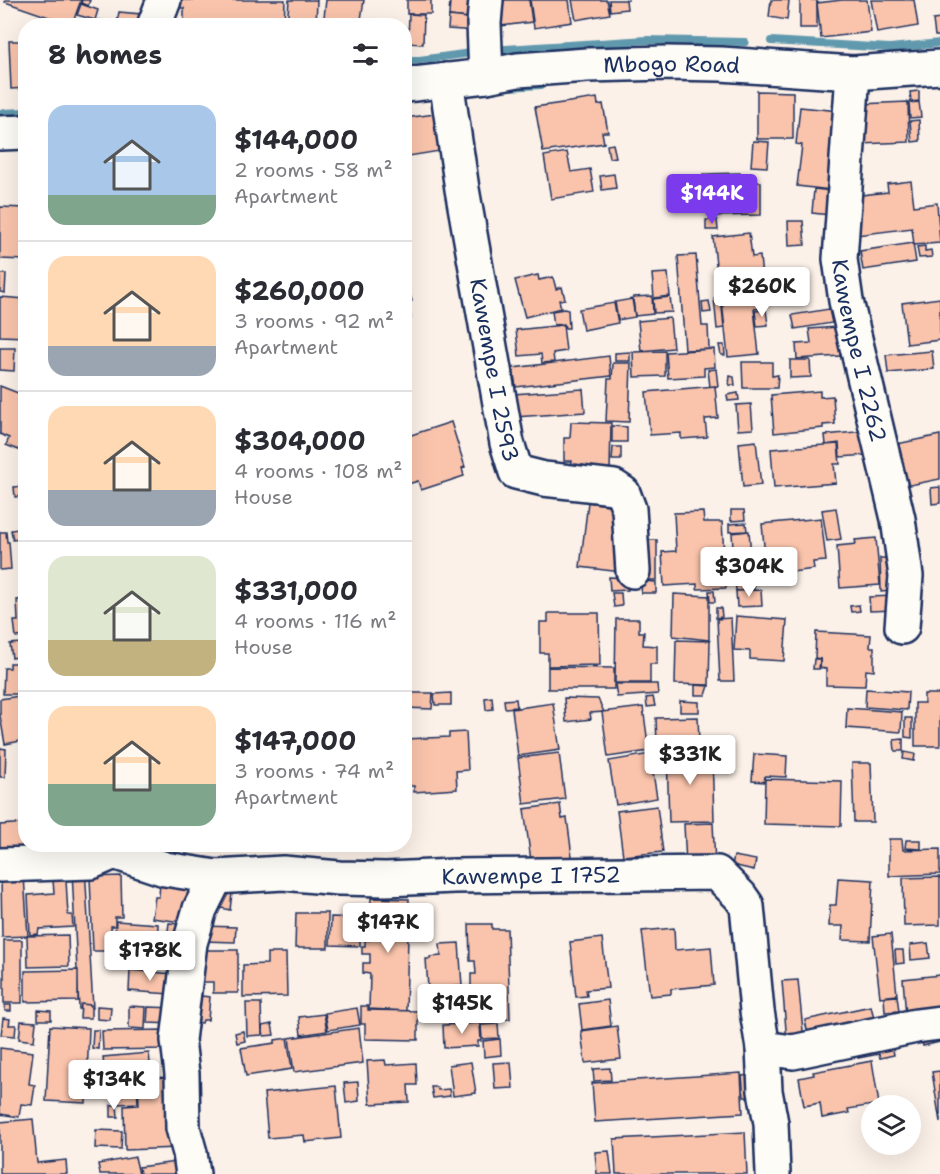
<!DOCTYPE html>
<meta charset="utf-8">
<style>
:root{--surface:#fff;--page:#f7f7f7;--text:#2b2b33;--muted:#7c7c81;--line:#e1e1e2;--accent:#7c3aed}
body{margin:0;font-family:"Shantell Sans",sans-serif;background:var(--page);color:var(--text);height:100vh;display:flex;flex-direction:column;font-size:22px;white-space:nowrap}
*{box-sizing:border-box;margin:0}
p{font-size:20px;color:var(--muted)}
.icon{flex:none;width:33px;height:33px;fill:none;stroke:currentColor;stroke-width:2;stroke-linecap:round;stroke-linejoin:round}
.map{position:relative;flex:1;overflow:hidden}
.details{position:absolute;left:18px;top:18px;width:394px;height:834px;display:flex;flex-direction:column;background:var(--surface);border-radius:24px;box-shadow:0 6px 24px #0002}
.details>*{flex:none}
.controls{position:absolute;left:861px;top:1095px;display:grid;gap:12px}
.controls a{display:grid;place-items:center;width:60px;height:60px;border-radius:50%;background:var(--surface);box-shadow:0 6px 24px #0002;font-size:30px}
.price{position:absolute;translate:-50% -51px;padding:0 14px;border-radius:6px;background:#fff;color:#222;font-size:20px;line-height:39px;filter:drop-shadow(0 2px 3px #0008)}
.price::after{content:'';position:absolute;left:50%;top:36px;width:18px;height:14px;margin-left:-9px;background:inherit;clip-path:polygon(0 0,100% 0,50% 100%)}
.price.on{background:var(--accent);color:#fff}
ul{padding:0;list-style:none}
li{display:flex;align-items:center;gap:18px;height:150px;padding:0 30px}
li+li{border-top:2px solid var(--line)}
li span{display:grid;place-items:center;flex:none;width:168px;height:120px;border-radius:18px;color:#555}
li>.icon{margin-inline-start:auto}
span .icon{width:72px;height:72px;fill:#fffc;stroke-width:1}
li b{font-size:26px}
h2{display:flex;justify-content:space-between;align-items:center;height:72px;padding:0 30px;font-size:26px}
.map>svg:first-child{display:block}
.lines{fill:none;stroke-linecap:round;stroke-linejoin:round}
.stream{stroke:#6099ae;stroke-width:8}
.building{fill:#fac4ac;stroke:#1b2f5e;stroke-width:1.5}
.minor-casing{stroke:#1b2f5e;stroke-width:38}
.minor{stroke:#fdfcf7;stroke-width:33}
.labels{text-anchor:middle;dominant-baseline:central;stroke-width:5;stroke-linejoin:round;paint-order:stroke}
.street-label{font-size:22px;fill:#1b2f5e;stroke:#fdfcf7}
</style>
<div class="map">
<svg width="940" height="1174" viewBox="0 0 940 1174">
<rect width="100%" height="100%" fill="#fcf1e8"/>
<filter id="ink" filterUnits="userSpaceOnUse"><feTurbulence type="fractalNoise" baseFrequency=".0167" numOctaves="2"/><feDisplacementMap in="SourceGraphic" scale="12" xChannelSelector="R" yChannelSelector="G"/><feConvolveMatrix kernelMatrix="1 2 1 2 8 2 1 2 1" color-interpolation-filters="sRGB"/></filter>
<g filter="url(#ink)">
<g class="lines">
<g class="stream">
<polyline points="771,41 890,48 940,43"/>
<polyline points="491,50 647,40 745,42"/>
<polyline points="405,62 478,52"/>
<polyline points="509,87 541,85"/>
<polyline points="0,113 26,112"/>
</g>
</g>
<g class="building">
<polygon points="5,0 81,0 72,25 5,2"/>
<polygon points="82,0 90,0 88,6 81,3"/>
<polygon points="181,0 285,0 284,26 184,26 184,8 180,8"/>
<polygon points="289,0 317,0 316,26 287,26"/>
<polygon points="326,0 364,0 360,26 323,26"/>
<rect x="407" y="0" width="24" height="14"/>
<polygon points="450,0 480,0 478,19 449,16"/>
<polygon points="497,0 529,0 532,22 501,26"/>
<polygon points="530,0 569,0 572,22 534,28"/>
<polygon points="572,0 607,0 610,14 576,20"/>
<polygon points="609,0 629,0 626,0 627,9 610,11"/>
<polygon points="771,0 789,0 787,20 769,17"/>
<rect x="800" y="0" width="17" height="28"/>
<polygon points="842,0 867,0 871,32 821,38 817,3"/>
<polygon points="871,0 914,0 918,26 877,33"/>
<polygon points="81,4 98,10 95,20 77,15"/>
<polygon points="119,12 141,14 139,26 98,26 98,20 117,22"/>
<polygon points="409,14 424,15 423,44 408,43"/>
<polygon points="449,16 478,19 477,31 448,29"/>
<polygon points="940,19 940,36 935,36 933,20"/>
<polygon points="9,41 26,41 26,88 11,89"/>
<polygon points="757,91 793,92 793,139 757,139"/>
<polygon points="919,91 919,101 911,102 910,92"/>
<polygon points="597,98 598,105 603,104 608,132 602,132 604,143 543,152 535,107"/>
<polygon points="908,102 909,142 860,144 859,104"/>
<polygon points="919,102 921,117 910,118 909,103"/>
<polygon points="800,107 839,111 831,190 797,186 802,145 796,144"/>
<polygon points="435,114 440,151 409,156 405,118"/>
<polygon points="919,120 920,141 912,142 910,121"/>
<polygon points="753,141 769,142 767,167 751,166"/>
<polygon points="613,144 616,157 609,158 607,145"/>
<polygon points="567,152 571,172 590,169 594,192 551,199 544,156"/>
<polygon points="405,171 413,219 405,221"/>
<polygon points="740,173 741,182 761,182 761,215 710,216 710,202 703,202 703,174"/>
<polygon points="614,174 616,188 602,190 600,176"/>
<polygon points="911,181 914,206 937,203 940,243 914,245 912,228 857,235 852,196 888,192 887,184"/>
<polygon points="814,189 832,191 830,215 812,213"/>
<polygon points="0,207 26,208 26,260 0,259"/>
<polygon points="706,220 717,220 718,230 706,230"/>
<polygon points="788,221 803,221 805,245 789,246"/>
<polygon points="749,233 752,257 760,256 762,278 718,283 713,237"/>
<polygon points="913,243 916,262 863,270 860,251"/>
<polygon points="925,246 925,251 931,250 932,257 919,258 917,247"/>
<polygon points="696,255 702,326 708,326 709,349 685,350 678,256"/>
<polygon points="668,273 670,296 654,298 652,274"/>
<polygon points="0,274 6,274 5,293 0,292"/>
<polygon points="538,275 539,280 553,277 556,289 562,287 565,299 559,300 561,308 525,317 515,280"/>
<polygon points="405,279 412,301 407,302 411,318 405,320"/>
<polygon points="760,286 763,308 754,309 759,354 728,357 721,292"/>
<polygon points="652,296 653,314 635,316 633,297"/>
<polygon points="0,297 26,299 26,337 0,336"/>
<polygon points="670,297 672,312 654,313 653,299"/>
<polygon points="721,297 724,328 717,329 714,298"/>
<polygon points="940,298 940,340 907,344 902,303"/>
<polygon points="632,299 635,317 618,320 615,302"/>
<polygon points="709,301 711,312 703,313 702,302"/>
<polygon points="614,303 618,323 583,330 579,309"/>
<polygon points="564,309 568,310 569,328 565,328 564,324 554,325 552,311"/>
<polygon points="829,309 832,323 795,329 792,315"/>
<polygon points="766,310 768,325 757,326 755,311"/>
<polygon points="670,318 673,348 641,351 638,321"/>
<polygon points="563,325 566,351 553,353 554,362 542,363 541,354 519,356 516,330"/>
<polygon points="838,327 840,356 797,359 796,344 811,343 809,329"/>
<polygon points="719,345 724,345 725,355 721,355"/>
<polygon points="0,348 15,348 14,371 0,370"/>
<polygon points="714,349 715,367 704,368 704,376 668,378 666,352"/>
<polygon points="665,351 665,376 634,377 633,352"/>
<polygon points="932,351 934,369 888,373 886,355"/>
<polygon points="630,352 630,361 615,361 615,353"/>
<polygon points="609,356 611,376 516,387 513,368"/>
<polygon points="790,360 810,360 811,377 790,378"/>
<polygon points="742,362 772,362 772,376 778,375 777,388 743,388"/>
<polygon points="613,363 631,363 629,422 606,421 608,379 612,379"/>
<polygon points="716,369 718,386 710,387 708,370"/>
<polygon points="730,376 734,377 735,385 729,385"/>
<polygon points="0,386 26,396 26,453 6,445 9,438 0,434"/>
<polygon points="715,386 718,418 705,419 707,437 681,439 681,433 650,435 646,392"/>
<polygon points="583,389 585,412 515,417 513,394"/>
<polygon points="820,391 820,397 833,396 835,424 823,425 823,428 774,433 771,395"/>
<polygon points="738,393 739,400 728,401 727,395"/>
<polygon points="751,404 753,429 738,430 736,405"/>
<polygon points="451,422 465,467 462,468 464,476 421,490 418,481 405,485 405,437"/>
<polygon points="571,422 611,423 610,471 571,470 572,461 564,461 564,438 570,438"/>
<polygon points="612,426 627,427 627,442 612,442"/>
<polygon points="866,431 868,455 840,457 839,443 826,445 825,435"/>
<polygon points="940,435 940,479 900,487 892,445"/>
<polygon points="756,441 761,485 743,487 739,443"/>
<polygon points="838,444 840,464 834,464 836,483 774,488 771,449"/>
<polygon points="613,447 621,447 621,460 612,460"/>
<polygon points="25,486 26,496 15,497 14,487"/>
<polygon points="940,487 940,503 932,504 931,488"/>
<polygon points="588,502 622,507 621,572 580,567"/>
<polygon points="836,508 841,539 827,541 822,510"/>
<polygon points="731,510 744,510 745,520 731,521"/>
<polygon points="703,512 704,522 722,522 726,588 697,589 697,584 664,586 662,552 676,551 674,513"/>
<polygon points="821,518 826,561 813,562 814,569 792,572 791,565 766,568 762,524"/>
<polygon points="746,523 747,531 729,532 729,524"/>
<polygon points="24,528 26,538 13,540 11,530"/>
<polygon points="749,531 754,590 736,591 732,533"/>
<polygon points="0,532 6,532 7,542 9,542 11,569 0,570"/>
<polygon points="876,538 880,585 840,588 837,546 856,544 855,540"/>
<polygon points="637,540 657,540 657,580 638,580"/>
<polygon points="880,558 890,558 891,591 881,592"/>
<polygon points="609,577 627,578 628,590 610,591"/>
<polygon points="642,581 656,582 656,593 641,593"/>
<polygon points="761,590 762,606 737,607 736,591"/>
<polygon points="709,591 714,591 715,602 710,602"/>
<polygon points="612,593 621,593 622,606 614,607"/>
<polygon points="674,594 709,596 709,640 673,636"/>
<polygon points="895,596 895,610 870,611 869,597"/>
<polygon points="26,599 26,636 16,637 14,621 18,621 17,600"/>
<polygon points="859,605 860,611 851,612 850,606"/>
<polygon points="716,608 721,608 722,617 716,618"/>
<polygon points="548,613 599,613 600,665 548,666 548,653 540,653 540,622 548,622"/>
<polygon points="736,616 787,620 784,661 750,659 750,651 734,650"/>
<polygon points="731,618 734,681 720,681 717,619"/>
<polygon points="616,619 639,619 639,632 644,632 643,645 657,646 657,664 650,664 650,683 615,683"/>
<polygon points="816,632 871,635 870,647 874,647 874,671 866,670 865,686 826,685 826,669 820,668 821,659 815,658"/>
<polygon points="676,640 710,641 709,685 675,684"/>
<polygon points="20,643 22,656 12,658 10,644"/>
<polygon points="814,659 820,659 819,669 813,669"/>
<polygon points="10,663 21,663 20,694 3,694 4,668 10,668"/>
<polygon points="548,667 614,668 614,689 548,689"/>
<polygon points="615,684 657,684 658,694 617,697"/>
<polygon points="695,685 709,686 706,695 695,695"/>
<polygon points="866,689 908,692 907,710 865,707"/>
<polygon points="405,693 433,693 432,709 405,708"/>
<polygon points="451,693 451,705 435,705 434,694"/>
<polygon points="924,694 940,694 940,746 915,746 915,703 924,703"/>
<polygon points="26,695 26,740 5,744 0,716 0,699"/>
<polygon points="492,697 493,709 486,710 485,698"/>
<polygon points="653,697 655,706 647,707 646,698"/>
<polygon points="564,698 598,699 604,712 590,713 591,719 566,722"/>
<polygon points="516,699 517,707 505,708 504,700"/>
<polygon points="680,701 699,702 699,712 680,712"/>
<polygon points="553,703 560,750 518,756 512,709"/>
<polygon points="643,707 649,751 608,757 602,712"/>
<polygon points="847,708 902,712 901,732 846,728"/>
<polygon points="698,717 699,742 657,744 656,718"/>
<polygon points="905,718 912,718 912,738 905,737"/>
<polygon points="466,732 468,770 456,771 457,789 414,792 414,786 405,786 405,739 449,737 449,733"/>
<polygon points="903,739 903,751 895,751 894,740"/>
<polygon points="0,748 6,749 5,777 0,777"/>
<polygon points="712,751 714,821 669,822 667,752"/>
<polygon points="904,752 915,754 914,761 903,759"/>
<polygon points="559,753 565,799 524,804 518,758"/>
<polygon points="650,754 657,798 616,805 609,761"/>
<polygon points="754,754 787,756 786,777 765,776 764,782 752,781"/>
<polygon points="852,763 871,763 873,822 854,822"/>
<polygon points="765,779 842,781 841,826 764,824"/>
<polygon points="560,804 562,819 567,818 573,864 532,868 524,809"/>
<polygon points="657,806 663,852 623,856 617,811"/>
<polygon points="26,823 26,844 72,844 73,851 0,856 0,825"/>
<polygon points="713,823 715,864 686,865 684,824"/>
<polygon points="889,839 902,839 903,850 940,849 940,874 889,876"/>
<polygon points="906,840 921,840 921,849 905,848"/>
<polygon points="734,856 756,860 754,870 732,865"/>
<polygon points="85,867 93,1008 79,1009 72,872"/>
<polygon points="24,876 28,936 2,937 1,877"/>
<polygon points="121,876 122,917 115,917 115,926 111,926 112,951 93,951 90,877"/>
<polygon points="940,877 940,925 904,926 903,878"/>
<polygon points="838,878 873,880 870,941 842,940 843,926 829,926 830,905 836,905"/>
<polygon points="53,880 66,880 68,915 72,915 73,927 39,929 38,934 30,935 28,895 54,893"/>
<polygon points="160,882 193,886 189,923 152,918 155,897 159,897"/>
<polygon points="223,892 232,893 230,910 221,908"/>
<polygon points="371,898 409,899 406,1011 369,1009 370,974 363,973 363,963 370,963 370,954 362,954 362,946 365,946 365,940 370,940"/>
<polygon points="296,913 328,913 328,948 295,948"/>
<polygon points="331,917 360,918 360,946 330,945"/>
<polygon points="116,921 158,924 156,963 113,961"/>
<polygon points="169,923 189,925 186,948 166,945"/>
<polygon points="469,924 492,924 492,929 507,929 510,1019 471,1020 471,974 476,974 475,961 470,961"/>
<polygon points="204,926 236,927 235,942 203,941"/>
<polygon points="674,928 675,950 711,947 714,985 671,989 671,994 650,996 642,931"/>
<polygon points="891,934 897,995 880,997 873,936"/>
<polygon points="68,935 69,966 28,967 27,936"/>
<polygon points="602,938 608,988 586,990 587,996 576,997 570,942"/>
<rect x="4" y="940" width="18" height="63"/>
<polygon points="459,943 462,986 428,988 426,959 430,959 430,957 441,956 440,944"/>
<polygon points="928,943 930,958 911,960 910,945"/>
<polygon points="199,950 238,950 238,993 213,993 213,982 198,982"/>
<polygon points="895,950 903,950 904,963 896,964"/>
<polygon points="267,953 286,953 287,996 243,997 243,965 267,964"/>
<polygon points="78,970 78,1001 25,1002 25,971"/>
<polygon points="130,970 173,974 170,994 129,991"/>
<polygon points="940,975 940,1012 906,1016 903,979"/>
<polygon points="798,980 804,1041 787,1042 782,981"/>
<polygon points="448,992 448,1010 426,1011 425,993"/>
<polygon points="192,995 210,997 208,1020 203,1020 202,1023 191,1022"/>
<polygon points="897,996 899,1011 885,1012 884,997"/>
<polygon points="608,1000 611,1026 582,1030 579,1004"/>
<polygon points="246,1003 261,1003 262,1035 247,1036"/>
<polygon points="81,1004 91,1005 91,1018 80,1018"/>
<rect x="5" y="1005" width="6" height="6"/>
<polygon points="97,1006 111,1007 110,1020 97,1019"/>
<polygon points="129,1006 146,1007 145,1029 129,1028"/>
<polygon points="361,1006 368,1006 368,1010 418,1011 418,1040 365,1039 365,1024 361,1024"/>
<polygon points="871,1006 874,1018 809,1040 805,1020"/>
<polygon points="148,1007 176,1008 175,1024 147,1023"/>
<polygon points="357,1008 360,1025 328,1030 325,1013"/>
<polygon points="38,1010 51,1011 51,1020 38,1020"/>
<polygon points="324,1014 327,1031 301,1035 299,1017"/>
<polygon points="3,1018 10,1019 9,1025 16,1025 15,1036 1,1035"/>
<polygon points="21,1021 36,1022 34,1041 19,1039"/>
<polygon points="480,1023 481,1041 478,1041 478,1046 444,1048 443,1025"/>
<polygon points="272,1024 274,1035 264,1036 262,1026"/>
<polygon points="498,1024 499,1038 482,1039 481,1025"/>
<polygon points="50,1026 89,1028 86,1103 46,1101"/>
<polygon points="617,1026 621,1059 585,1063 581,1031"/>
<polygon points="359,1028 363,1063 294,1072 289,1038"/>
<polygon points="93,1030 99,1030 98,1049 92,1048"/>
<polygon points="165,1030 165,1049 103,1050 102,1031"/>
<polygon points="243,1031 245,1041 237,1043 235,1033"/>
<polygon points="937,1032 940,1042 923,1046 921,1036"/>
<polygon points="287,1038 292,1069 246,1076 241,1048 275,1043 275,1040"/>
<polygon points="891,1038 894,1055 880,1058 879,1054 858,1058 856,1045"/>
<polygon points="500,1039 501,1055 484,1057 483,1041"/>
<polygon points="0,1048 33,1052 29,1084 35,1085 32,1105 21,1104 19,1117 0,1114"/>
<polygon points="149,1053 151,1073 105,1078 103,1057"/>
<polygon points="385,1060 386,1065 416,1063 417,1085 408,1085 409,1102 370,1104 367,1061"/>
<polygon points="872,1061 879,1104 848,1109 849,1113 822,1118 820,1103 804,1106 799,1078 814,1075 813,1072"/>
<polygon points="471,1062 476,1093 453,1096 449,1065"/>
<polygon points="511,1062 513,1088 495,1089 493,1063"/>
<polygon points="610,1068 611,1080 594,1081 593,1069"/>
<polygon points="940,1071 940,1122 932,1072"/>
<polygon points="741,1073 743,1113 595,1122 592,1083"/>
<polygon points="750,1075 752,1097 744,1097 742,1076"/>
<polygon points="176,1077 178,1148 125,1150 124,1106 139,1105 138,1078"/>
<polygon points="358,1082 359,1101 346,1103 344,1083"/>
<polygon points="117,1083 137,1083 138,1103 118,1104"/>
<polygon points="336,1086 341,1138 305,1142 304,1135 268,1138 264,1093"/>
<polygon points="431,1087 437,1087 438,1090 449,1089 450,1096 433,1098"/>
<polygon points="111,1105 117,1105 118,1117 111,1117"/>
<polygon points="33,1119 37,1163 66,1160 67,1174 0,1174 0,1122"/>
<polygon points="96,1130 122,1131 121,1149 95,1148"/>
<polygon points="745,1132 747,1174 616,1174 614,1139"/>
<polygon points="609,1151 612,1174 597,1174 595,1152"/>
<polygon points="135,1157 139,1174 100,1174 98,1164"/>
<polygon points="183,1161 187,1174 140,1174 139,1167"/>
</g>
<g class="lines">
<defs>
<g id="minor">
<polyline points="154,26 164,0"/>
<path id="s1" d="M 853,73 L 840,259 L 846,301 L 898,519 L 906,576 L 902,627"/>
<polyline points="486,76 484,23 486,0"/>
<path id="s2" d="M 446,80 L 462,189 L 507,443 L 516,472 L 544,479 L 614,487 L 623,493 L 629,509 L 633,571"/>
<path id="s3" d="M 405,85 L 486,76 L 518,70 L 587,65 L 667,63 L 721,64 L 853,73 L 940,67"/>
<polyline points="0,133 26,132"/>
<path id="s4" d="M 0,865 L 91,862 L 114,852 L 165,869 L 216,877 L 283,873 L 339,878 L 386,879 L 454,876 L 717,873 L 740,896 L 747,906 L 757,1011 L 763,1048 L 765,1091 L 771,1123 L 773,1174"/>
<polyline points="763,1048 793,1052 916,1026 940,1023"/>
<polyline points="193,1174 190,1153 183,1128 182,1074 178,1040 190,943 200,909 216,877"/>
</g>
</defs>
<use href="#minor" class="minor-casing"/>
<use href="#minor" class="minor"/>
</g>
</g>
<g class="labels">
<g class="street-label">
<text stroke="none"><textPath href="#s3" startOffset="268">Mbogo Road</textPath></text>
<text stroke="none"><textPath href="#s1" startOffset="280">Kawempe I 2262</textPath></text>
<text stroke="none"><textPath href="#s2" startOffset="294">Kawempe I 2593</textPath></text>
<text stroke="none"><textPath href="#s4" startOffset="537">Kawempe I 1752</textPath></text>
</g>
</g>
</svg>
<div class="controls">
<a><svg class="icon" aria-label="layers" viewBox="0 0 24 24"><path d="M12 4l9 5-9 5-9-5zM3 14l9 5 9-5"/></svg></a>
</div>
<b class="price on" style="left:712px;top:225px">$144K</b>
<b class="price" style="left:762px;top:318px">$260K</b>
<b class="price" style="left:749px;top:598px">$304K</b>
<b class="price" style="left:690px;top:786px">$331K</b>
<b class="price" style="left:388px;top:954px">$147K</b>
<b class="price" style="left:150px;top:982px">$178K</b>
<b class="price" style="left:462px;top:1035px">$145K</b>
<b class="price" style="left:114px;top:1111px">$134K</b>
<section class="details">
<h2>8 homes<svg class="icon" aria-label="filters" viewBox="0 0 24 24"><path d="M4 7h16M4 17h16"/><circle cx="9" cy="7" r="2"/><circle cx="15" cy="17" r="2"/></svg></h2>
<ul>
<li><span style="background:linear-gradient(#a9c7e8 75%,#7fa58c 0)"><svg class="icon" aria-label="home" viewBox="0 0 24 24"><path d="M3 11l9-7 9 7M6 9v11h12V9"/></svg></span><div><b>$144,000</b><p>2 rooms · 58 m²</p><p>Apartment</p></div></li>
<li><span style="background:linear-gradient(#ffd9b3 75%,#9aa5b1 0)"><svg class="icon" aria-label="home" viewBox="0 0 24 24"><path d="M3 11l9-7 9 7M6 9v11h12V9"/></svg></span><div><b>$260,000</b><p>3 rooms · 92 m²</p><p>Apartment</p></div></li>
<li><span style="background:linear-gradient(#ffd9b3 70%,#9aa5b1 0)"><svg class="icon" aria-label="home" viewBox="0 0 24 24"><path d="M3 11l9-7 9 7M6 9v11h12V9"/></svg></span><div><b>$304,000</b><p>4 rooms · 108 m²</p><p>House</p></div></li>
<li><span style="background:linear-gradient(#dfe7d0 70%,#c2b280 0)"><svg class="icon" aria-label="home" viewBox="0 0 24 24"><path d="M3 11l9-7 9 7M6 9v11h12V9"/></svg></span><div><b>$331,000</b><p>4 rooms · 116 m²</p><p>House</p></div></li>
<li><span style="background:linear-gradient(#ffd9b3 65%,#7fa58c 0)"><svg class="icon" aria-label="home" viewBox="0 0 24 24"><path d="M3 11l9-7 9 7M6 9v11h12V9"/></svg></span><div><b>$147,000</b><p>3 rooms · 74 m²</p><p>Apartment</p></div></li>
</ul>
</section>
</div>
